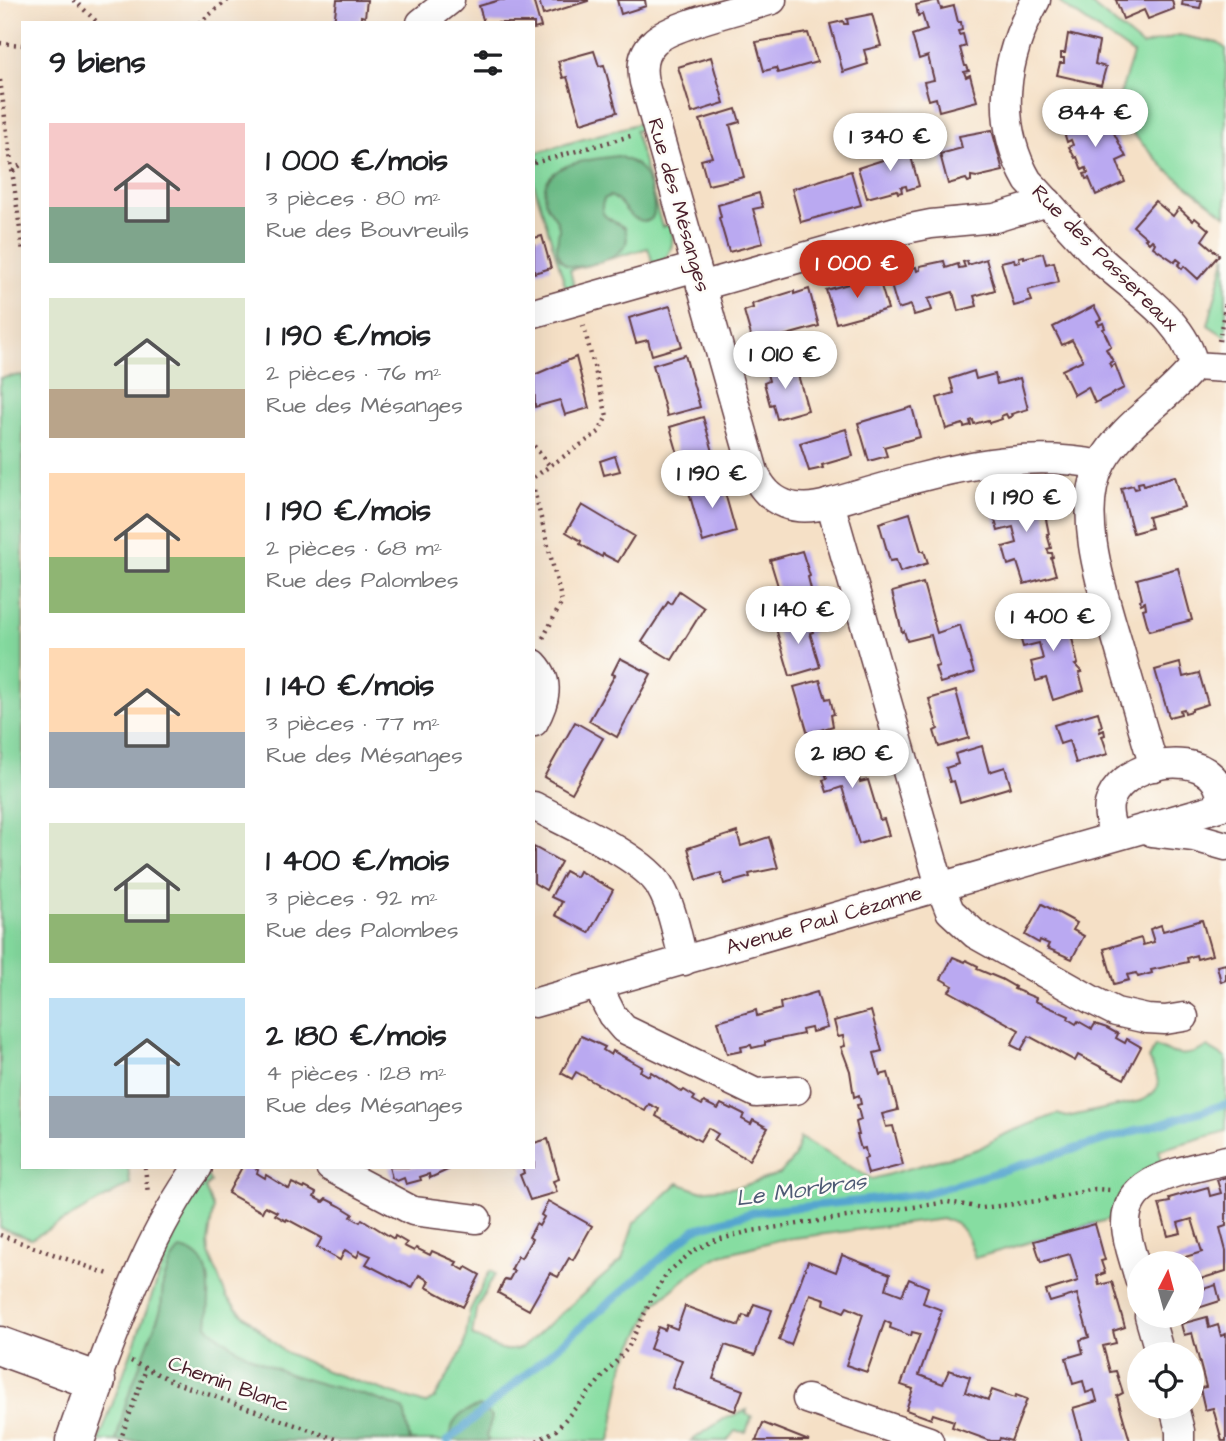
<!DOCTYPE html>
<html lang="fr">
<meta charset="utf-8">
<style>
:root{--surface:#fff;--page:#f6f6f6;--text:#202124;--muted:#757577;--accent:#c8321e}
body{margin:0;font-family:"Architects Daughter",sans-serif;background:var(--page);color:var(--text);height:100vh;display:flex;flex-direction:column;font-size:26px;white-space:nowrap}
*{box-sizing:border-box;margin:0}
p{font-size:23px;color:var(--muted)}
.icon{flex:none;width:38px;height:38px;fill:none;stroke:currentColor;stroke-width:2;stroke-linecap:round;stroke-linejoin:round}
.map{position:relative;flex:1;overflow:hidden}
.details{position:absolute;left:21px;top:21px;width:514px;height:1148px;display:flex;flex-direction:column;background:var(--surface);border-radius:0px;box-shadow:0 7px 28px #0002}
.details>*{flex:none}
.needle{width:46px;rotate:6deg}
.buttons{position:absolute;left:1127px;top:1251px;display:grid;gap:14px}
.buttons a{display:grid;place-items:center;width:77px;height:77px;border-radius:50%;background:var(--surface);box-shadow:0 7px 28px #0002;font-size:35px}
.price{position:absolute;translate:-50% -60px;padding:0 16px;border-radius:24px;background:#fff;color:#222;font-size:23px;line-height:46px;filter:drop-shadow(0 2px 4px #0008)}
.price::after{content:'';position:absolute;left:50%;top:42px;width:21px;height:16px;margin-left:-10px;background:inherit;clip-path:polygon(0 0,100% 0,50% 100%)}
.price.on{background:var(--accent);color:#fff}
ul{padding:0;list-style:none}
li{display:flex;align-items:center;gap:21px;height:175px;padding:0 28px}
li span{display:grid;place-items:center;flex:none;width:196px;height:140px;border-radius:0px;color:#555}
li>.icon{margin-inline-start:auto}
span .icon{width:84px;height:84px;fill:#fffc;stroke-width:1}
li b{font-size:30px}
h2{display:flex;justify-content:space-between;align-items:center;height:84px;padding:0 28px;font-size:30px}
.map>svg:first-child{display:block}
.green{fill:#86dda1;stroke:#687e66;stroke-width:2}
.forest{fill:#6cbc87;stroke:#5b6e59;stroke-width:2}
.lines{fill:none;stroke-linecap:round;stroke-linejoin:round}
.stream{stroke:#55a5cf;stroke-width:8}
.building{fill:#baa9f1}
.minor-casing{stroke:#643c42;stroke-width:31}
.secondary-casing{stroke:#643c42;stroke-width:41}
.path{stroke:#643c42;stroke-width:4.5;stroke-dasharray:2 5;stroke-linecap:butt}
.minor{stroke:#fff;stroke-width:28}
.secondary{stroke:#fff;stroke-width:38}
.labels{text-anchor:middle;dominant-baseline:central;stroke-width:5;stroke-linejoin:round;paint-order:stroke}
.street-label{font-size:21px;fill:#4a1f2b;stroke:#fdfcf7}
.water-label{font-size:23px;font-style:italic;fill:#4f5b75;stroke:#fdfcf7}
</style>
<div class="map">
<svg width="1226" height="1441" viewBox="0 0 1226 1441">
<rect width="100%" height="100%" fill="#fdfcf7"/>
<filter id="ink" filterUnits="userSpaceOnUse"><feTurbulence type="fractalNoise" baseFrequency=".0143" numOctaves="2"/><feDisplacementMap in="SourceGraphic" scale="14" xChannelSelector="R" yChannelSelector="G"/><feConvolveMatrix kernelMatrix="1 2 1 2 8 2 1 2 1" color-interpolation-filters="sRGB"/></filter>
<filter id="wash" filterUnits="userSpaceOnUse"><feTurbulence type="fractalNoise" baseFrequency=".00686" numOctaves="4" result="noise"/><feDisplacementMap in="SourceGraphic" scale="28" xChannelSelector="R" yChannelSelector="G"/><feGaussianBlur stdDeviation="1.57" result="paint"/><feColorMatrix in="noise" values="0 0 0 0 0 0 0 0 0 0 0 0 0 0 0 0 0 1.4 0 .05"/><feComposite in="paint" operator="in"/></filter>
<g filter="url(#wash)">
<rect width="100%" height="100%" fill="#f5e0c6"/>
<g class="green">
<polygon points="1062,0 1086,0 1142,46 1179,35 1218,43 1226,49 1226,216 1167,170 1133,134 1119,98 1133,54 1060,3"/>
<path d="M 640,123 L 642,129 L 635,131 L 662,227 L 671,224 C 675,243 672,257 654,267 L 648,248 L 570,270 L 574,286 L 566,288 L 534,184 L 534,153 Z"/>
<polygon points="1226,255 1226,337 1208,325"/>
<polygon points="23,375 23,1167 128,1167 130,1184 31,1239 0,1228 0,378"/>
<path d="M 1155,1046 C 1175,1056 1188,1058 1207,1047 L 1226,1058 L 1226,1131 L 1159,1150 L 1164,1167 L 1113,1218 L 975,1258 C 970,1242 963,1220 943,1219 L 778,1240 L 721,1255 L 698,1268 L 655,1304 L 624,1363 L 610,1441 L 99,1441 L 178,1224 L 207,1174 L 210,1182 L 205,1188 L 213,1209 L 208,1243 L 209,1253 L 227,1298 L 236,1308 L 283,1351 L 326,1371 L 425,1404 L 435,1398 L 464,1348 L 470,1310 L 490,1271 L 495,1274 L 476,1310 L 472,1335 C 489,1344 504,1356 523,1347 L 622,1260 L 634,1223 L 678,1183 L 699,1191 L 739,1187 L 780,1174 L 794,1158 L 800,1138 L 872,1179 L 978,1149 L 1003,1135 L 1057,1114 L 1067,1117 L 1140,1101 C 1165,1090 1160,1079 1148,1059 Z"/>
<polygon points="747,1410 746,1414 752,1416 746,1432 735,1431 727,1441 691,1441 724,1419"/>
</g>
<g class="forest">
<path d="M 618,156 C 626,160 636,162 642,170 C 649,180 667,229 639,220 C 625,216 623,200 610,196 L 604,199 C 596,218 612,219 625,228 C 626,232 628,239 626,243 C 622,258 577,273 565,264 C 553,255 558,240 559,229 C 559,217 547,211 545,200 C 537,162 594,159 618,156 Z"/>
<path d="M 180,1249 C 218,1255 209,1298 207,1326 C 237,1353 273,1370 311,1381 C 343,1390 374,1396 404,1410 L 410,1441 L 116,1441 L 126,1402 L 161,1309 L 163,1283 L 171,1261 Z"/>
<path d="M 480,1406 L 492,1417 L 487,1435 L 489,1441 L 450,1441 C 451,1417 459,1413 480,1406 Z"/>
</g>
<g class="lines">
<polyline class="stream" points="448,1441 695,1229 754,1212 923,1194 1226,1104"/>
</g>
<g id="blocks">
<g class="building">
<polygon points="337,0 367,0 365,17 361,16 361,23 334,23"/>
<polygon points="500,0 533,0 541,27 534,29 534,23 484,23 479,6"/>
<polygon points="539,0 588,0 588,1 543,15"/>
<polygon points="617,0 645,0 646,6 621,14"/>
<polygon points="938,0 941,9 954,6 958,22 961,22 962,30 958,31 959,35 963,34 966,46 960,48 965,66 967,66 969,71 964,72 966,77 970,75 977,101 939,111 936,98 929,100 924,82 934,80 928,56 919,59 912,35 927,30 922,14 918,16 916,5"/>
<polygon points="1116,0 1172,0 1174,9 1148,19 1144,10 1123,19"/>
<polygon points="1183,0 1202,0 1200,8 1182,5"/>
<polygon points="872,14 881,46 864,50 868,64 843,72 830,24 843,21 844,24 848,24 847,19"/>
<polygon points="808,33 817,62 778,73 776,68 764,71 756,42"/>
<polygon points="1068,34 1099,42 1095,64 1106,67 1101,85 1057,75 1060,63 1064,63 1064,58 1061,58 1061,53 1065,53"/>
<polygon points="594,51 599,66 604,65 617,112 581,123 567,77 563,78 558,61"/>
<polygon points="711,57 724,103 692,113 678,67"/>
<polygon points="1091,106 1099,129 1110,125 1126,157 1117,161 1125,182 1096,195 1089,178 1086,179 1084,174 1088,173 1086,168 1082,170 1077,157 1075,158 1069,147 1073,145 1071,140 1067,142 1060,119"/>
<polygon points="736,109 740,122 730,125 744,177 708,185 701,160 712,157 700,120"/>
<polygon points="992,130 1003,171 977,177 971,176 971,181 968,182 966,179 948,184 940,154 962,148 959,136"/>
<polygon points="907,142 919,186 907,190 906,186 901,187 902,192 898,193 897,190 867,198 858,168 892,157 889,147"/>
<polygon points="851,171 861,205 801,222 792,189"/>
<polygon points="759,193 763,207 753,209 763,243 729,252 719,218 721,217 718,205"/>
<polygon points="1155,201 1173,216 1179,208 1193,221 1195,218 1209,230 1202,240 1219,255 1198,279 1184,266 1182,269 1178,265 1181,262 1177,259 1175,262 1153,247 1155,243 1152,240 1149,243 1145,239 1147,238 1133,226"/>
<polygon points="542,236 551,268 534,273 534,238"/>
<polygon points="1043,253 1046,264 1054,262 1059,282 1028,290 1032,301 1014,306 1001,262 1014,259 1015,263 1020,262 1019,257 1024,256 1024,258"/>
<polygon points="986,259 995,290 974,296 977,306 958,311 953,292 928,299 932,310 914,315 911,305 898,309 888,275 916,267 917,271 920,270 920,266 944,261 946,268 958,264 959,268 965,267 963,262 967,261 968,265"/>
<polygon points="878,276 888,309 836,323 826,290"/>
<polygon points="809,289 819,326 776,338 780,354 758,360 744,311 753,308 752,304 794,291 794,294"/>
<polygon points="670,306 682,346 652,355 648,340 636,343 629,318"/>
<polygon points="1094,306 1101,319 1097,321 1099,325 1103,323 1105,328 1103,329 1111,346 1106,349 1113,361 1109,363 1111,367 1115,364 1124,388 1095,403 1088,387 1074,395 1062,370 1083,360 1072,340 1062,345 1053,327"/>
<polygon points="685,355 700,407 667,416 653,365"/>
<polygon points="576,357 589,408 565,415 560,400 535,407 534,375"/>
<polygon points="794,361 808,410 777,419 773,404 770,405 764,383 769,381 766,370"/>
<polygon points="974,371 976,379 995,374 997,384 1020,378 1028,409 1011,414 1012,416 1008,418 1006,414 1001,416 1002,419 989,423 988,420 974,424 973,420 970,421 971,425 964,427 963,424 946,429 937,398 954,393 950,379"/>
<polygon points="912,407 920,437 884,447 887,456 869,461 858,423"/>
<polygon points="703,417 716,462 683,471 670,427"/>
<polygon points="846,429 853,456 822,465 823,468 809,471 800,443"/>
<polygon points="615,456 620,471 604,475 600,461"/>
<polygon points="1175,476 1184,507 1148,517 1151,528 1133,533 1121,488 1133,485 1135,489 1139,488 1138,483 1143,482 1144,485"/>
<polygon points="721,479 736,532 703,542 688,489"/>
<polygon points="1020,486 1023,497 1038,493 1043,505 1039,506 1041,510 1044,509 1049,534 1047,534 1051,548 1047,549 1049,553 1052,553 1053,557 1051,558 1056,575 1024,584 1017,562 1008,565 1003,547 1017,543 1013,527 998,531 991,506 1005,502 1002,491"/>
<polygon points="582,505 634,536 618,562 603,554 602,557 580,544 581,541 566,532"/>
<polygon points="910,513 921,551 924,551 928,563 900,572 896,560 890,561 879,523"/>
<polygon points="802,551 810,576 808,577 814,601 785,609 770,560"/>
<polygon points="1178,568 1192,620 1149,631 1143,609 1146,608 1145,602 1141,604 1140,600 1142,599 1137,579"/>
<polygon points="923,583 937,633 960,625 974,673 940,683 935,667 939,666 931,635 907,641 904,631 902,632 892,592"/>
<polygon points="679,591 704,608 672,660 642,642 668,602 671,604"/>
<polygon points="1064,609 1067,621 1064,622 1065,626 1069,625 1078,664 1075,665 1082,672 1079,673 1084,690 1053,700 1046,678 1036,681 1031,662 1043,659 1039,643 1023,647 1016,622"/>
<polygon points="808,616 813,632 810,633 820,667 790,676 775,625"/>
<polygon points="620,658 651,674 617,737 589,721 615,675 612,674"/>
<polygon points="1180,663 1183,677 1199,673 1208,704 1192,709 1192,711 1185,713 1184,709 1180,710 1181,714 1169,717 1155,670"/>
<polygon points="820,680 826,699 830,698 834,714 831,715 833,726 808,734 794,687"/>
<polygon points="956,691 969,738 939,747 934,731 938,729 929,699"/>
<polygon points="1098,712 1102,726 1099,727 1100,732 1104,730 1105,735 1102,736 1108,754 1076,763 1069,741 1060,744 1054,725"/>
<polygon points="575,722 603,738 572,793 544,777"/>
<polygon points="843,737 849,757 852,756 860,782 868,780 880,820 884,819 889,835 859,844 842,787 827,792 823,780 827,779 817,745"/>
<polygon points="982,746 989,772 1005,767 1011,787 960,802 954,781 950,782 946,768 958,764 955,754"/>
<polygon points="737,832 741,846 769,837 778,868 749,874 750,877 724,884 721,873 697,880 688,848"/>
<polygon points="534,847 561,862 546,890 534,883"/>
<polygon points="565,871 576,877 579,871 613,890 589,933 555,915 562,902 551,897"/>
<polygon points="1042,904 1077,923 1073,930 1084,936 1072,959 1047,948 1049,944 1040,940 1039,943 1025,935"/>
<polygon points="1202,920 1212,955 1197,959 1196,955 1187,958 1188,962 1151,970 1152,973 1138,977 1136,973 1127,975 1129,980 1114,984 1104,949 1141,938 1143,945 1154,942 1150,929 1161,925 1163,931"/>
<polygon points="953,957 965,962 966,960 978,966 977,969 1001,979 1015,987 1014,989 1036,998 1035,1001 1069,1016 1068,1019 1076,1024 1078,1021 1092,1029 1095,1024 1107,1028 1118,1034 1116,1038 1125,1043 1127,1039 1141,1047 1124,1079 1078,1055 1075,1061 1029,1036 1021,1050 1011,1045 1019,1030 949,991 953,986 941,979"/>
<polygon points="1226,964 1226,980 1221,982 1217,966"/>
<polygon points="817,992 827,1028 812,1032 811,1028 802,1030 803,1034 765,1042 765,1045 752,1048 751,1045 741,1047 742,1051 727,1054 718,1021 756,1010 757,1016 781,1009 780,1003"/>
<polygon points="871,1011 882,1051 874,1053 880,1075 888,1073 898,1110 882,1114 886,1127 893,1126 903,1165 868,1174 864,1159 867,1158 865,1148 861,1149 857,1135 859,1135 856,1122 861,1120 857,1105 861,1104 859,1095 854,1097 850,1071 841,1047 845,1046 843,1036 838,1037 834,1021"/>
<polygon points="581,1036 605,1047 603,1050 611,1055 613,1051 642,1067 640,1071 649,1076 651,1072 682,1092 684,1090 695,1097 693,1100 702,1105 704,1102 718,1109 721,1104 731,1109 732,1108 744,1114 742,1119 751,1124 753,1120 768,1128 749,1160 714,1140 718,1134 708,1128 700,1141 656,1116 659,1109 649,1104 645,1111 576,1072 572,1079 561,1073"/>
<polygon points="548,1139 559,1179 553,1181 557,1192 530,1200 520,1175 524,1173 522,1167 534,1167 534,1143"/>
<polygon points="242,1167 253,1167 258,1170 257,1173 265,1178 266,1175 289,1189 292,1183 304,1189 305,1187 316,1193 314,1197 323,1202 326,1199 340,1206 353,1214 351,1217 360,1222 362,1219 394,1239 395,1236 407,1243 404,1246 414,1251 416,1248 430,1255 432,1251 457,1262 455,1265 464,1270 466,1267 480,1275 463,1307 426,1287 429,1281 419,1275 412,1288 366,1264 371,1256 360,1251 357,1257 345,1250 340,1260 317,1247 322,1238 287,1219 286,1221 275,1215 277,1212 265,1206 262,1212 228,1193"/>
<polygon points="389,1167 452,1167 452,1168 430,1178 429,1174 420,1177 421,1180 406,1184 404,1178 397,1181 392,1178"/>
<polygon points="1226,1177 1226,1226 1220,1228 1226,1251 1226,1271 1197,1280 1200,1290 1216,1285 1220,1301 1192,1310 1192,1264 1165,1263 1202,1252 1192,1219 1178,1223 1181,1233 1168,1236 1159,1204 1170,1202 1169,1198 1208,1187 1210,1196 1221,1193 1217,1180"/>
<polygon points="548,1201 592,1226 573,1260 569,1258 558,1277 550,1273 529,1310 498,1293 505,1279 509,1280 514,1271 511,1270 518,1256 521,1258 532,1239 529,1237 536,1224 539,1226 544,1217 541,1215"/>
<polygon points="1095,1224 1105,1260 1101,1261 1105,1273 1097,1276 1099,1285 1112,1282 1125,1327 1113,1331 1116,1343 1103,1346 1110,1372 1116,1371 1123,1393 1117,1396 1130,1441 1082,1441 1073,1408 1097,1401 1094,1390 1086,1393 1083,1381 1073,1384 1066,1358 1083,1353 1080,1340 1089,1337 1077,1294 1050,1302 1046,1291 1078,1281 1070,1254 1041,1262 1034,1241"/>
<polygon points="842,1255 890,1274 886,1289 902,1295 909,1279 928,1287 923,1303 942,1310 919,1375 943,1384 949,1370 970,1377 965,1392 988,1400 992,1390 1015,1398 1016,1395 1027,1399 1011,1441 1000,1438 999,1441 991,1441 952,1427 954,1421 933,1414 931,1419 906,1410 913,1389 901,1385 920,1334 912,1332 911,1336 890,1328 891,1324 885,1321 867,1372 846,1365 863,1314 847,1307 844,1312 824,1304 825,1299 810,1294 791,1345 779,1340 808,1261 836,1272"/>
<polygon points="754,1304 772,1310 755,1355 725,1345 713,1379 743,1390 735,1411 672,1388 682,1360 650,1349 658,1327 665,1330 667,1325 677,1329 685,1306 739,1326 743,1315 749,1317"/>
<polygon points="1207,1317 1209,1328 1218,1325 1221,1336 1226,1334 1226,1441 1222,1441 1213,1408 1205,1410 1200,1388 1206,1387 1192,1333 1184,1335 1181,1324"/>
<polygon points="763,1423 809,1441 756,1441"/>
</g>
</g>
</g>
<g filter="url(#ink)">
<use href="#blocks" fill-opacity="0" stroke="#643c42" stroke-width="2"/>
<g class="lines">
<defs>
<g id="minor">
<path d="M 772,0 C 746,8 670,25 654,42 C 642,53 641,68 644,82 L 754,472 C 768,505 797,514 830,503 L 940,886 L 950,911 L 975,934 L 1092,1000 L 1116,1012 L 1147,1019 L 1165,1020 L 1184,1017"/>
<path d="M 1036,0 C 1004,57 994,122 1028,181 C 1053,207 1076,236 1102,261 C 1134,291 1185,320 1194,366 L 1226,368"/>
<polyline points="421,23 450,0"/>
<polyline points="701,286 896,231 931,224 995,218 1048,202"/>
<polyline points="534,313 696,267"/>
<path d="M 830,503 C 918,478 1007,446 1100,465"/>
<path d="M 534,664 C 551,682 545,702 534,722"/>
<path d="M 1154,767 C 1143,729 1132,691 1121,654 C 1106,601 1073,513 1102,462 C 1125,422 1167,401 1194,366"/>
<path d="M 534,806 C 565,823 646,858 661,888 C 673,909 677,937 684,961"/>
<polyline points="1152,832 1194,837 1226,846"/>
<path d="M 1114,836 C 1111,825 1107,815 1109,804 C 1118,767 1184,750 1211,776 C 1219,783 1221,795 1224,805"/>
<polyline points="597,985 612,1015 624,1029 756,1093 796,1090"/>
<polyline points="534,1003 1226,805"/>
<polyline points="330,1167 413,1211 477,1219"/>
<path d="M 1139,1279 C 1135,1262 1127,1244 1126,1226 C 1124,1174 1189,1171 1226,1160"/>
<polyline points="1149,1316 1160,1354"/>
<path d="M 96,1381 C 124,1307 151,1232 198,1167"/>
<polyline points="807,1399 929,1441"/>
<polyline points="1174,1407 1180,1431 1180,1441"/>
</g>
<polyline id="secondary" points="0,1346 96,1381 75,1441"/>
</defs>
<use href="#minor" class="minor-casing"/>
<use href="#secondary" class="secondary-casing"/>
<g class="path">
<polyline points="74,0 98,23"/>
<polyline points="199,23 228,0"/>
<polyline points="0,43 23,45"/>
<polyline points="0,80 23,252"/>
<polyline points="534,163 634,135"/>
<polyline points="13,171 23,163"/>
<polyline points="1219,341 1226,301"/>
<polyline points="534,446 549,465"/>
<polyline points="534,477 599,432 607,416 583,324"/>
<polyline points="534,490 562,602 542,640"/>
<polyline points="145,1167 148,1194"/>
<polyline points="0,1235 111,1275"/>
<polyline points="131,1361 176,1383 341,1441"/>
<polyline points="120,1441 146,1369"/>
<polyline points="537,1441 556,1430 628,1348 653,1296 667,1273 693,1251 713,1241 751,1231 948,1202 982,1208 1038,1201 1095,1189 1110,1190"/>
</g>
<use href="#minor" class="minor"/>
<use href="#secondary" class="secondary"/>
</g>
</g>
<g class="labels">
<g class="street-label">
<text transform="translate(679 205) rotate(74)">Rue des Mésanges</text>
<text transform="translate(1105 258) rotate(45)">Rue des Passereaux</text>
<text transform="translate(824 920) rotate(-16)">Avenue Paul Cézanne</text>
<text transform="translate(229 1384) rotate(20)">Chemin Blanc</text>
</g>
<g class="water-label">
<text transform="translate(801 1190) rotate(-8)">Le Morbras</text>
</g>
</g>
</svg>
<div class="buttons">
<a><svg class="needle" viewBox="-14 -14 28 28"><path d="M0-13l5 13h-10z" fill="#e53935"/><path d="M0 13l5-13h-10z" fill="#757577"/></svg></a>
<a><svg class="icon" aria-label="locate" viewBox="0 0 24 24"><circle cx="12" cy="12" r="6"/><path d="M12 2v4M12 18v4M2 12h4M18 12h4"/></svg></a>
</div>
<b class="price" style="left:1095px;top:149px">844 €</b>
<b class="price" style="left:890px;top:173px">1 340 €</b>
<b class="price on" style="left:857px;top:300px">1 000 €</b>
<b class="price" style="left:785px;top:391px">1 010 €</b>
<b class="price" style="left:712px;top:510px">1 190 €</b>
<b class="price" style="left:1026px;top:534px">1 190 €</b>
<b class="price" style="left:798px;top:646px">1 140 €</b>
<b class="price" style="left:1053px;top:653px">1 400 €</b>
<b class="price" style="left:852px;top:790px">2 180 €</b>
<section class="details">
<h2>9 biens<svg class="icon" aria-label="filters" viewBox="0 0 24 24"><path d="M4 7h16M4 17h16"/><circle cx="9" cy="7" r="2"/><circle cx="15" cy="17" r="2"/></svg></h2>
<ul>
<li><span style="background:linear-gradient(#f6c9c9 60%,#7fa58c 0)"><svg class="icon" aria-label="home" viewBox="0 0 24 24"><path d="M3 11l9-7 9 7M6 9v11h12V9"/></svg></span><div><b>1 000 €/mois</b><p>3 pièces · 80 m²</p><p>Rue des Bouvreuils</p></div></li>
<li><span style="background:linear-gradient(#dfe7d0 65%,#b9a48a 0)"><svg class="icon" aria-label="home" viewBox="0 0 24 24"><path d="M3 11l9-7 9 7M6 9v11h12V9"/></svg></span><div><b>1 190 €/mois</b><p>2 pièces · 76 m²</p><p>Rue des Mésanges</p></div></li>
<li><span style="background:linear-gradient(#ffd9b3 60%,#8fb573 0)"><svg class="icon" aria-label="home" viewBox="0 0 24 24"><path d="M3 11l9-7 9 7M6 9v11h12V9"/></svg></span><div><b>1 190 €/mois</b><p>2 pièces · 68 m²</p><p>Rue des Palombes</p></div></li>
<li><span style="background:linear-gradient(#ffd9b3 60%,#9aa5b1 0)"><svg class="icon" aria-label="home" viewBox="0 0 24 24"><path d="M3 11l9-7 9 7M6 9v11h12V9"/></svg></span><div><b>1 140 €/mois</b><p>3 pièces · 77 m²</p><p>Rue des Mésanges</p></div></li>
<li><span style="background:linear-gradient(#dfe7d0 65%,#8fb573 0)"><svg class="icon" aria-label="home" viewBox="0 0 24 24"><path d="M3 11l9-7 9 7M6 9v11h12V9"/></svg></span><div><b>1 400 €/mois</b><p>3 pièces · 92 m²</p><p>Rue des Palombes</p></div></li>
<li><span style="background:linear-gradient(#bfe0f5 70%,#9aa5b1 0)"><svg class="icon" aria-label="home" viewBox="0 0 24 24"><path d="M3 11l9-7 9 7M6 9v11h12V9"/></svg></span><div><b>2 180 €/mois</b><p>4 pièces · 128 m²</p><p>Rue des Mésanges</p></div></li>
</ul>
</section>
</div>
